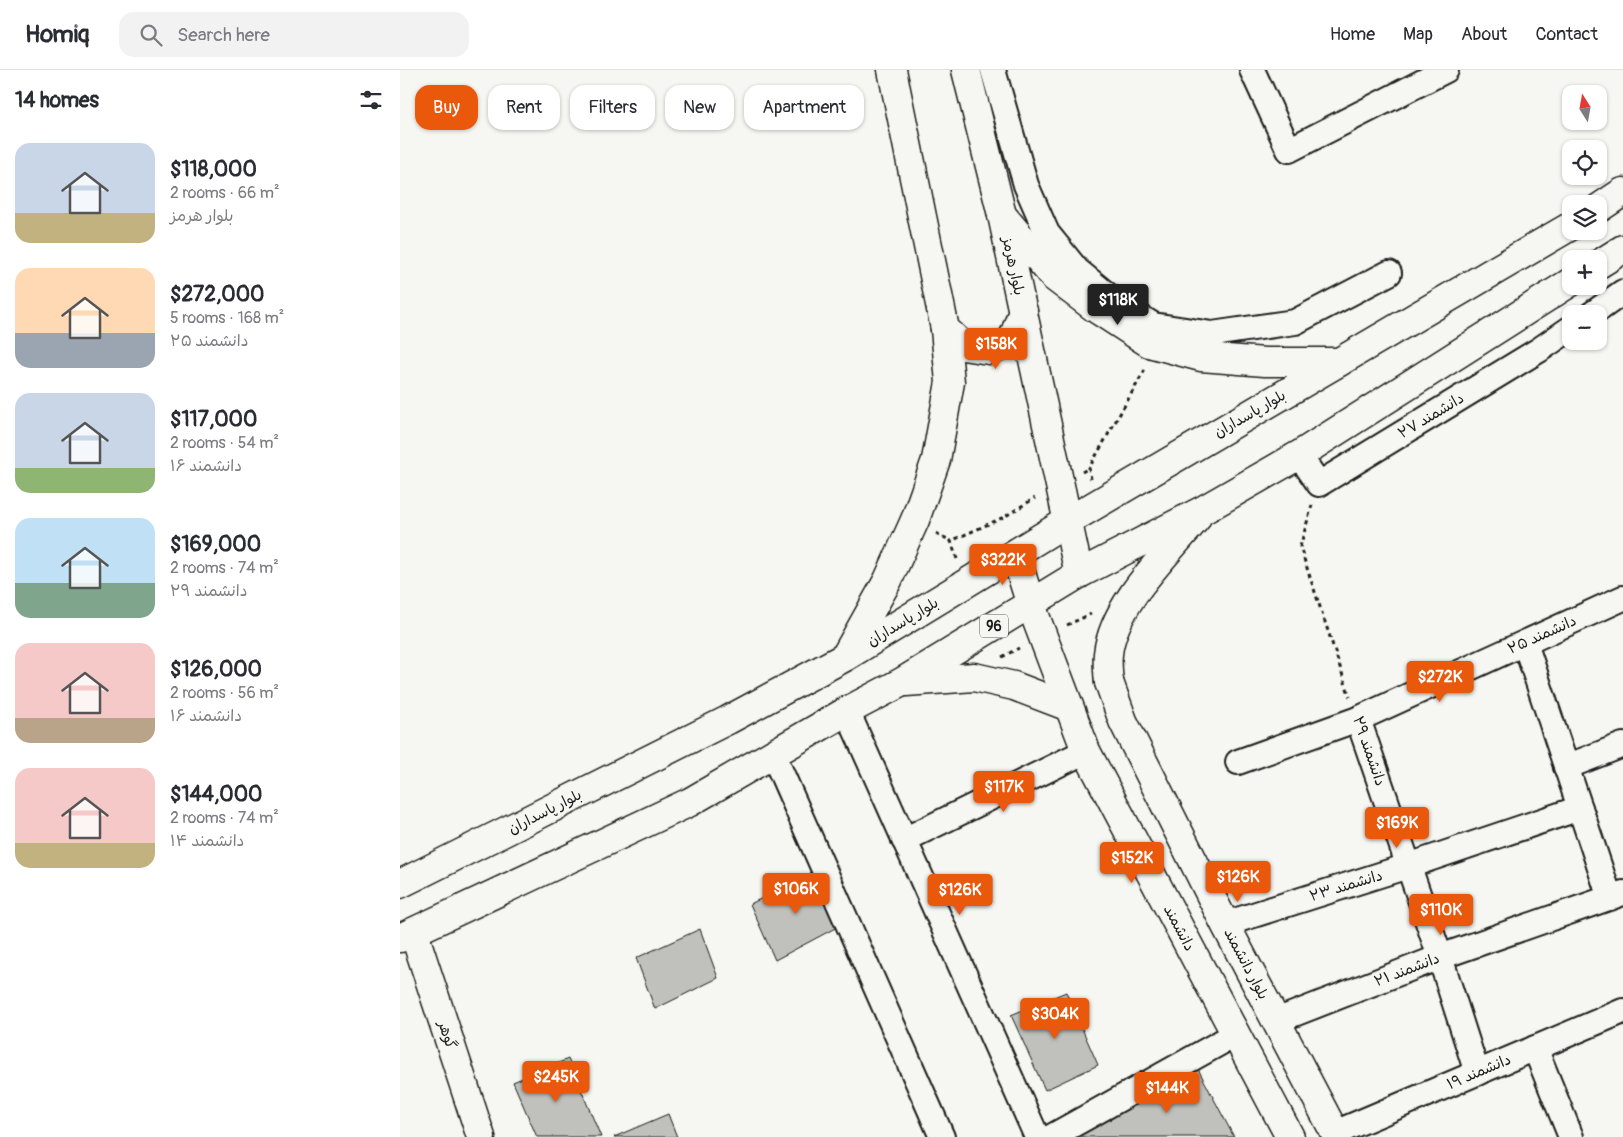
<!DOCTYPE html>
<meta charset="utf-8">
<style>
:root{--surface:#fff;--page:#f2f2f3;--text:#2b2b33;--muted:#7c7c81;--line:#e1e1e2;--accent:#ea580c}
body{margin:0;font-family:Pangolin,"Playpen Sans Arabic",sans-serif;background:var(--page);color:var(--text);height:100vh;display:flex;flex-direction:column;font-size:19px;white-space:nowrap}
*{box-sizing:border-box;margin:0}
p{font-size:16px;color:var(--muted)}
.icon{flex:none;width:28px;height:28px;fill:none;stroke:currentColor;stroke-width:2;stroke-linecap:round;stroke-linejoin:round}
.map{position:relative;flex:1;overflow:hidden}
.side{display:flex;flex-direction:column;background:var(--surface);width:400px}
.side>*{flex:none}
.hud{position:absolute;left:15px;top:15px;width:475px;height:45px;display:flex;gap:10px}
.needle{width:32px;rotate:349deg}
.controls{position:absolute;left:1162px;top:15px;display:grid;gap:10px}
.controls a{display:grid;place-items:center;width:45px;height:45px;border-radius:10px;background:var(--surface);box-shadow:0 1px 4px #0004;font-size:25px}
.price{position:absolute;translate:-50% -42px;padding:0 11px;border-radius:5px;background:var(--accent);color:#fff;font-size:16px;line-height:32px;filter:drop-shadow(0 1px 2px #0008)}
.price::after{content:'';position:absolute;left:50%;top:30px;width:15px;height:11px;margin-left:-8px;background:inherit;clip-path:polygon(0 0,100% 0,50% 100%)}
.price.active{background:#222;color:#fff}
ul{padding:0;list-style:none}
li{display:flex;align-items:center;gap:15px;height:125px;padding:0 15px}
li span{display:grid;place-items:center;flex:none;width:140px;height:100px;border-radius:15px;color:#555}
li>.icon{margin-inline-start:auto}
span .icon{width:60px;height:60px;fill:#fffc;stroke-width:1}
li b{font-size:21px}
h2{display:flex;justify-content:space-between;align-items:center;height:60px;padding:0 15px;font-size:21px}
.pill{padding:0 18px;border-radius:15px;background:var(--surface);box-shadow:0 1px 4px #0004;font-size:18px;line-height:45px}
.pill.active{background:var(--accent);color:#fff}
header{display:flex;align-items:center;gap:30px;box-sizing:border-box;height:70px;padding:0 25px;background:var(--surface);border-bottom:1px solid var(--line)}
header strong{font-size:24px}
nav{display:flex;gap:28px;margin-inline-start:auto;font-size:18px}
.search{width:350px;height:45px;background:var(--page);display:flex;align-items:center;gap:12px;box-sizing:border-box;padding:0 18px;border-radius:15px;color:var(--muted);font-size:19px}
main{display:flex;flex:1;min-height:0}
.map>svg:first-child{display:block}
.building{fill:#c0c0bd;stroke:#1c1c1c}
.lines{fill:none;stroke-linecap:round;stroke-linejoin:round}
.street-casing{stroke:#1c1c1c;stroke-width:28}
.secondary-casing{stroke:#1c1c1c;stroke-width:31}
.highway-casing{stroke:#1c1c1c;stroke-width:31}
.path{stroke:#1c1c1c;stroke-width:3;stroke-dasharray:4 4;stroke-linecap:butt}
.street{stroke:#f6f6f2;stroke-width:24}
.secondary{stroke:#f6f6f2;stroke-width:28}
.highway{stroke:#f6f6f2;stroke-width:28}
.labels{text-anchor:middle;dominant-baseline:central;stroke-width:4;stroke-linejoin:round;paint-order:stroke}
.shield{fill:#f6f6f2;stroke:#5d5d5c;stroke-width:1}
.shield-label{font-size:14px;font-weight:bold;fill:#1c1c1c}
.street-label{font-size:15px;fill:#1c1c1c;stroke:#f6f6f2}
</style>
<header>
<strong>Homiq</strong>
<div class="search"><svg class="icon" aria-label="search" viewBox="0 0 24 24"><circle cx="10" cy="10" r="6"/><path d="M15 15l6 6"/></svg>Search here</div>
<nav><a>Home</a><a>Map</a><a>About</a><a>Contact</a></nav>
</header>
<main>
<section class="side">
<h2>14 homes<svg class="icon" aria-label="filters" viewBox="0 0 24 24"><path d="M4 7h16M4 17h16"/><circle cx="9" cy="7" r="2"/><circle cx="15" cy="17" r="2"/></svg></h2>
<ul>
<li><span style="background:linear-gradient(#c9d6e8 70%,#c2b280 0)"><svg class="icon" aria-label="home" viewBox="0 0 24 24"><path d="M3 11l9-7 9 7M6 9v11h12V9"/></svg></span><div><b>$118,000</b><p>2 rooms · 66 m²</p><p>بلوار هرمز</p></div></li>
<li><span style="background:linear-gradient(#ffd9b3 65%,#9aa5b1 0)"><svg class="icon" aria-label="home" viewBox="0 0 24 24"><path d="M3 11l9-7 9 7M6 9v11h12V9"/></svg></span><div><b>$272,000</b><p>5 rooms · 168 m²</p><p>دانشمند ۲۵</p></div></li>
<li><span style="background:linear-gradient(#c9d6e8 75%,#8fb573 0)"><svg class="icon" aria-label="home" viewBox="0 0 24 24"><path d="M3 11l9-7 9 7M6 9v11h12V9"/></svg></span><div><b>$117,000</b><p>2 rooms · 54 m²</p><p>دانشمند ۱۶</p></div></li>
<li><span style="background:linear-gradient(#bfe0f5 65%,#7fa58c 0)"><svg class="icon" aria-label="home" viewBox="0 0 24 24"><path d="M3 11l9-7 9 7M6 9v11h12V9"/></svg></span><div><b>$169,000</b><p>2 rooms · 74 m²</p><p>دانشمند ۲۹</p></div></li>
<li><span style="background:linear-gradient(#f6c9c9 75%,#b9a48a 0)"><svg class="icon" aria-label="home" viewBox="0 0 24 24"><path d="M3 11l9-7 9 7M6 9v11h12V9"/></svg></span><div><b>$126,000</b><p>2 rooms · 56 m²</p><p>دانشمند ۱۶</p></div></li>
<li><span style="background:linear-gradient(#f6c9c9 75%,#c2b280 0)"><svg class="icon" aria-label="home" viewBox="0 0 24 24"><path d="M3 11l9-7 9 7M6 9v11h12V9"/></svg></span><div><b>$144,000</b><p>2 rooms · 74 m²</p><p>دانشمند ۱۴</p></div></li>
</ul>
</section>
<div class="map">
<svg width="1223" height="1067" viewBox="0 0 1223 1067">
<rect width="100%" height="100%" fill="#f6f6f2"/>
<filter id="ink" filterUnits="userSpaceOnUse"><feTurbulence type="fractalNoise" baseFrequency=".02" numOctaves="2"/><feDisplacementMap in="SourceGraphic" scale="10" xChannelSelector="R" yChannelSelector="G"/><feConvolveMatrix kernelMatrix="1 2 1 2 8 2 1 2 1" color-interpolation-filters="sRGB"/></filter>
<g filter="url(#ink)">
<g class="building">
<polygon points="419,801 441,855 375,890 350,834"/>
<polygon points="300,859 318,908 255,939 236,888"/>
<polygon points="666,922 698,995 645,1020 611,945"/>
<polygon points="168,989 201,1067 137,1067 113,1012"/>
<polygon points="798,999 834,1067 669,1067"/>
<polygon points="268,1044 277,1067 214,1067"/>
</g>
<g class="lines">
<defs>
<g id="street">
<polyline points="593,0 626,115 647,163 677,200 716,232 753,255 812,264 895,252 989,203"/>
<polyline points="852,0 889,80 1046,0"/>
<polyline points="1192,244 1223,222"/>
<polyline points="899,385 919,414 1139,280 1171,258"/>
<polyline points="1125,573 1210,828"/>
<polyline points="447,641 637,1067"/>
<polyline points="958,649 1040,887 1077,1003"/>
<polyline points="373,684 542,1067"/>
<polyline points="838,692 958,649 1223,528"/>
<polyline points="1166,697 1223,675"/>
<polyline points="504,770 686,681"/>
<polyline points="825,854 1008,796 1180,738"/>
<polyline points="876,951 1040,887 1223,823"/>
<polyline points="1135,978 1171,1067"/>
<polyline points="935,1063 1223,941"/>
<polyline points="651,1067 836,964"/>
</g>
<g id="secondary">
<polyline points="492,0 545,259 563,276 589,280 612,271 623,241"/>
<polyline points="566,0 602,145 679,504"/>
<polyline points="615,484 631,535 686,681 890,1067"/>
<polyline points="709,612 723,651 825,854 937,1067"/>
<polyline points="14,863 81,1067"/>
</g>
<g id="highway">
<polyline points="1199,138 1223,122"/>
<polyline points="602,145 654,207 695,238 749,273 801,287 865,292 939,292"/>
<polyline points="1199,194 1223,179"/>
<polyline points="446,585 488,510 515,450 536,390 550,312 545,259"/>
<polyline points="506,612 574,607 614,616 669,637"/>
<path d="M 709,612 C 708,603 707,593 708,584 C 713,535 765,486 796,449"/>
<polyline points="0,814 328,650 445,587 668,451 1171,156"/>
<polyline points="0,868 290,732 447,641 502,612 679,504 805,439 899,385 1171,212"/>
</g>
</defs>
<use href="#street" class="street-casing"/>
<use href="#secondary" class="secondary-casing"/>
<use href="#highway" class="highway-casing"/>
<g class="path">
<polyline points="682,402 689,398"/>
<polyline points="691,409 689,398 746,298"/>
<polyline points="912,435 900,477 950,627"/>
<polyline points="536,463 551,471"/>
<polyline points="557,489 551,471 604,447 635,428"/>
<polyline points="667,555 691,544"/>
<polyline points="602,587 619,578"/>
</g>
<use href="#street" class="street"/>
<use href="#secondary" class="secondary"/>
<use href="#highway" class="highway"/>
</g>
</g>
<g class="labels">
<rect class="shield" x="580" y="544.5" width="28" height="23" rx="4"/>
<g class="shield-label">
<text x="594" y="556">96</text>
</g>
<g class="street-label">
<text transform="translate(613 196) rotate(78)">بلوار هرمز</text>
<text transform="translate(850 344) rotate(-30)">بلوار پاسداران</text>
<text transform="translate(1031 346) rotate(-31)">دانشمند ۲۷</text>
<text transform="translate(503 552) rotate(-31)">بلوار پاسداران</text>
<text transform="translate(1142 565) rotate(-24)">دانشمند ۲۵</text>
<text transform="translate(969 681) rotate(71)">دانشمند ۲۹</text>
<text transform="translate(145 742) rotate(-27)">بلوار پاسداران</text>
<text transform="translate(946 816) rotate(-17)">دانشمند ۲۳</text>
<text transform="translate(779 858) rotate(62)">دانشمند</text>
<text transform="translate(846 894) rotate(62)">بلوار دانشمند</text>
<text transform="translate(1007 900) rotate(-21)">دانشمند ۲۱</text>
<text transform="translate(47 965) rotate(72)">گوهر</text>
<text transform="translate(1079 1002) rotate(-23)">دانشمند ۱۹</text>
</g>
</g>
</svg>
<div class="controls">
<a><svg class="needle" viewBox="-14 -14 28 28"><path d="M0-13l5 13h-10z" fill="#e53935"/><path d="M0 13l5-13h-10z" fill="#7c7c81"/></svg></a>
<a><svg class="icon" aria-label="locate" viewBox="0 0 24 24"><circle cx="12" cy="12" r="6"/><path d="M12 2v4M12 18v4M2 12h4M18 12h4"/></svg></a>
<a><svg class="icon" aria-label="layers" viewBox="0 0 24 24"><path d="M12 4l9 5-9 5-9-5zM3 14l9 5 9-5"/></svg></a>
<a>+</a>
<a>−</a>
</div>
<b class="price active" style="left:718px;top:256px">$118K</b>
<b class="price" style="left:596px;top:300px">$158K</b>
<b class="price" style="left:603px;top:516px">$322K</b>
<b class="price" style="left:1040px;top:633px">$272K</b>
<b class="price" style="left:604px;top:743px">$117K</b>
<b class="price" style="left:997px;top:779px">$169K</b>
<b class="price" style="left:732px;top:814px">$152K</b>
<b class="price" style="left:838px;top:833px">$126K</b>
<b class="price" style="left:396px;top:845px">$106K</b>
<b class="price" style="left:560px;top:846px">$126K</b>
<b class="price" style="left:1041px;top:866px">$110K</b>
<b class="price" style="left:655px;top:970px">$304K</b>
<b class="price" style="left:156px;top:1033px">$245K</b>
<b class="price" style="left:767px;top:1044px">$144K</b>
<div class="hud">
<a class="pill active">Buy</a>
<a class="pill">Rent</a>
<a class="pill">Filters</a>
<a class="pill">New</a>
<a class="pill">Apartment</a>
</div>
</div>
</main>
